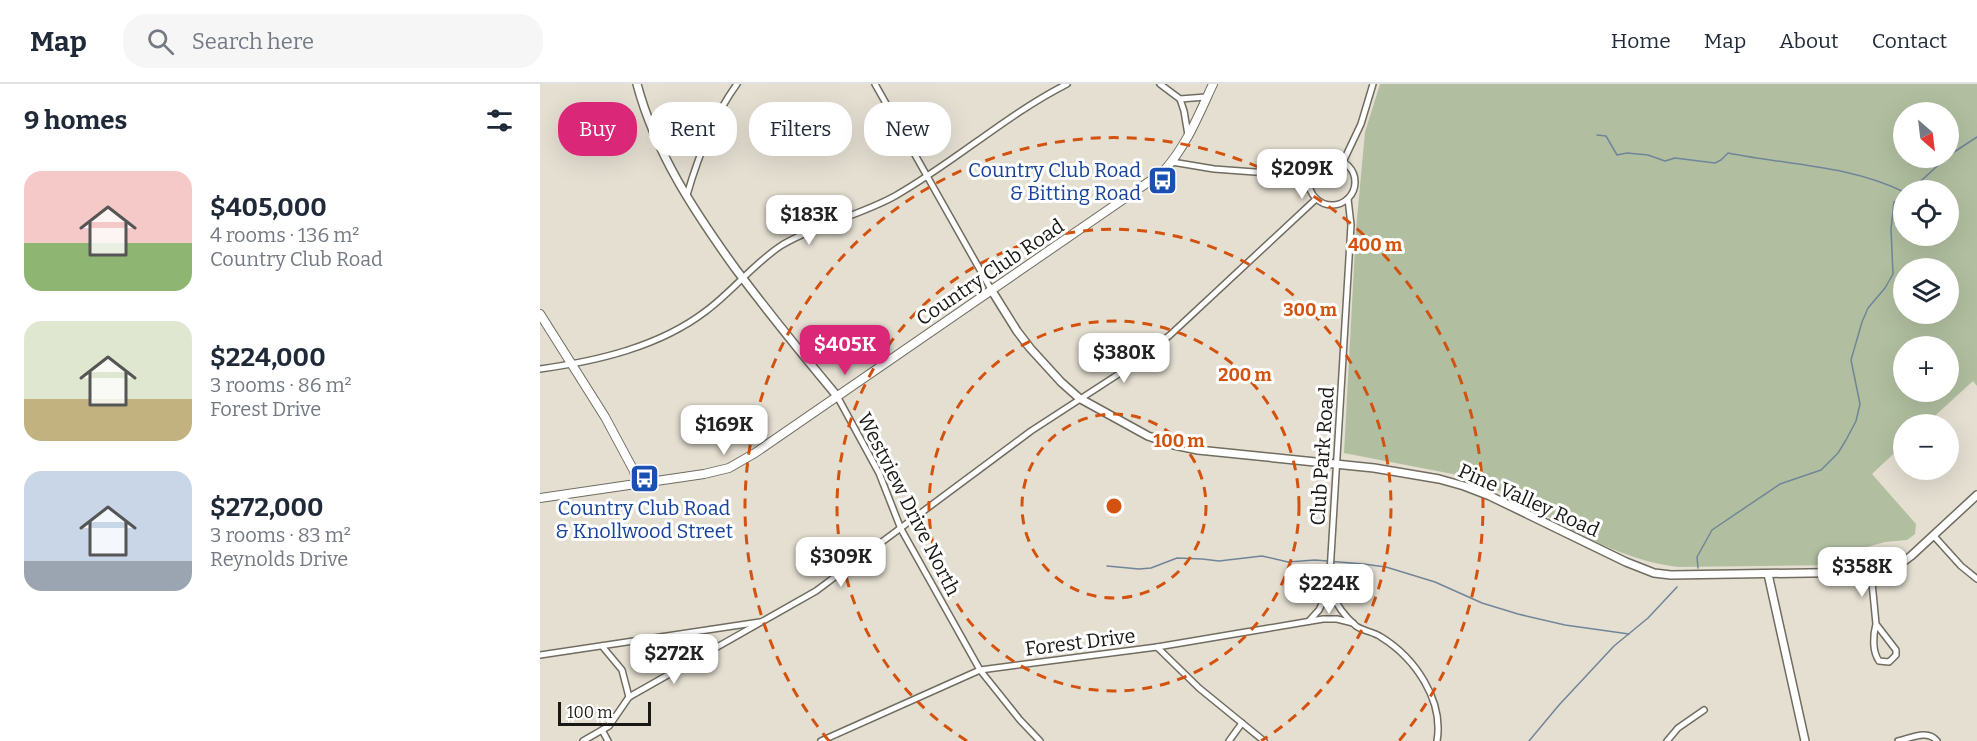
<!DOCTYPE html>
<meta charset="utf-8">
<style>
:root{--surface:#fff;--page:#f6f6f7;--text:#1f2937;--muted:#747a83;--line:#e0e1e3;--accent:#db2777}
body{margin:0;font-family:Bitter,serif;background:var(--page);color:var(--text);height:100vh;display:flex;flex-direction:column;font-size:22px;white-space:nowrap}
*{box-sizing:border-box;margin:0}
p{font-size:20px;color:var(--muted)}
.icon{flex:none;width:33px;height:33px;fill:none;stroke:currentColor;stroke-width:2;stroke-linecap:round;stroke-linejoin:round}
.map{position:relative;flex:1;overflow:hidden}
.sheet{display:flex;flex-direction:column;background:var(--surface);width:540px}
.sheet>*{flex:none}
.guide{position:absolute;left:18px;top:18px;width:570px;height:54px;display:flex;gap:12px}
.needle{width:39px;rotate:152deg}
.controls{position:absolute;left:1353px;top:18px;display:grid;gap:12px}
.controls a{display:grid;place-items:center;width:66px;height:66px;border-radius:50%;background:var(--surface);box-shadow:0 6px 24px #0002;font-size:30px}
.scale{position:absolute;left:18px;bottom:15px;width:93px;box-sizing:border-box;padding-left:6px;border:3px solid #1a1814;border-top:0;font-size:16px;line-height:21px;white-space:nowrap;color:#1a1814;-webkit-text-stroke:4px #fff;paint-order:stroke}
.price{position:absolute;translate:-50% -51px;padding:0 14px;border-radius:12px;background:#fff;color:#222;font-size:20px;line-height:39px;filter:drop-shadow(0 2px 3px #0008)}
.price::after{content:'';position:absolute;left:50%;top:36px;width:18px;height:14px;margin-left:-9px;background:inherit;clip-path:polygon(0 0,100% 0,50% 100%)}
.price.active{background:var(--accent);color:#fff}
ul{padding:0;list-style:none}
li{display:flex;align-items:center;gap:18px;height:150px;padding:0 24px}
li span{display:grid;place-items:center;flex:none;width:168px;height:120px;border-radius:18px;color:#555}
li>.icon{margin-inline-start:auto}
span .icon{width:72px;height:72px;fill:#fffc;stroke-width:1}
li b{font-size:26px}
h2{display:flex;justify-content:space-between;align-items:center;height:72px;padding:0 24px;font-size:26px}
.pill{padding:0 21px;border-radius:24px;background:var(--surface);box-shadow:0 6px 24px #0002;font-size:21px;line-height:54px}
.pill.active{background:var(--accent);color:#fff}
header{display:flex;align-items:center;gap:36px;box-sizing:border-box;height:84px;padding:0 30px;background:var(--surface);border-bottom:2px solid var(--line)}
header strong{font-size:28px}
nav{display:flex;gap:33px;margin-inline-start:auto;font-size:21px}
.search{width:420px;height:54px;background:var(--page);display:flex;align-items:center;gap:15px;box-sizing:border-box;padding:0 21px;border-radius:24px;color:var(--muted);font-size:22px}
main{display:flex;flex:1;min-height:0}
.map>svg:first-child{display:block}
.green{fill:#b1bfa0;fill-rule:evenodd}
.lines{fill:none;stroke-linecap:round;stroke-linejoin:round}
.stream{stroke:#718599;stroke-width:1.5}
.minor-casing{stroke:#716c60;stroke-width:8}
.tertiary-casing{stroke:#716c60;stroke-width:10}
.secondary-casing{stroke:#716c60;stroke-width:10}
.minor{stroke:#fff;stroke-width:5}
.tertiary{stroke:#fff;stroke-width:7}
.secondary{stroke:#fff;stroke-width:8}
.ring{fill:none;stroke:#d3520d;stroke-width:3;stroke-dasharray:10 8}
.labels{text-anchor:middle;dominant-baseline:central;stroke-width:6;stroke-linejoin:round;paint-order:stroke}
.transit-label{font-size:20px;fill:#164399;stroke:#fff;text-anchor:end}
.street-label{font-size:20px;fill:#1a1814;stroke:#fff}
.centre{fill:#d3520d;stroke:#fff;stroke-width:3}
.ring-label{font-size:18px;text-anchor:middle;font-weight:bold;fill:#d3520d;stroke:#fff;stroke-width:6;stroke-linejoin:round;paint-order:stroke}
</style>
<header>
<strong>Map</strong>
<div class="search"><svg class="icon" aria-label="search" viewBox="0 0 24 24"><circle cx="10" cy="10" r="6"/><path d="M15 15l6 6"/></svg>Search here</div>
<nav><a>Home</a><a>Map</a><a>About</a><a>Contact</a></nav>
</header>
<main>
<section class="sheet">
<h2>9 homes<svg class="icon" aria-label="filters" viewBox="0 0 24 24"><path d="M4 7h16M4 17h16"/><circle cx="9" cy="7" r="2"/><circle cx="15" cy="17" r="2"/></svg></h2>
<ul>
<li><span style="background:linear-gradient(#f6c9c9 60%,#8fb573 0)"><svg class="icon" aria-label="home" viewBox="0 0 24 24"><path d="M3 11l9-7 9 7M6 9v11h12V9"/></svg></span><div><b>$405,000</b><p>4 rooms · 136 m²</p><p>Country Club Road</p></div></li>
<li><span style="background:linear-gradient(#dfe7d0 65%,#c2b280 0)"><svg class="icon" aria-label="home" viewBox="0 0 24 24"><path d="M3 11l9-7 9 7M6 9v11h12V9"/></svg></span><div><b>$224,000</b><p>3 rooms · 86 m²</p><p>Forest Drive</p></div></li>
<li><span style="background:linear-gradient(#c9d6e8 75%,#9aa5b1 0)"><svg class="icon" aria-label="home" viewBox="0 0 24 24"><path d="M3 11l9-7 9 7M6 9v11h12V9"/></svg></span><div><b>$272,000</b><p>3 rooms · 83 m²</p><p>Reynolds Drive</p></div></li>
</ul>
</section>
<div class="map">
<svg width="1437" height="657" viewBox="0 0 1437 657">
<rect width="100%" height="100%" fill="#e5dfd2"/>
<path class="green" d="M 840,0 L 1437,0 L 1437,302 L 1433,297 L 1386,340 L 1364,340 L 1363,361 L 1332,390 L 1376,440 L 1375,450 L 1367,456 L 1345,458 L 1327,463 L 1299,481 L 1138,483 C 1062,474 998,421 928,393 L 804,369 L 816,145 L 825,48 ZM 1364,28 L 1408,28 L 1408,74 L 1364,74 ZM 1364,106 L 1408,106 L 1408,152 L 1364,152 ZM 1364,184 L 1408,184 L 1408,230 L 1364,230 ZM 1364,262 L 1408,262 L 1408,308 L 1364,308 Z"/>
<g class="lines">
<g class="stream">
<path d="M 1057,51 L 1066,52 L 1077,71 L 1087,69 L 1108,71 L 1125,77 L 1135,74 L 1175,79 L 1181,76 L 1188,69 C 1247,81 1309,81 1364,108"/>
<polyline points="1408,72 1437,53"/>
<polyline points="1371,106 1406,74"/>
<polyline points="567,482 599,485 611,484 637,474 662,475 679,477 722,472 748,478 775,476 823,480 846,483 895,498 942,519 978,530 1025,541 1089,550"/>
<polyline points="1158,484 1157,473 1172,446 1240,400 1281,386 1298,369 1306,356 1316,337 1320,320 1311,276 1322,238 1328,224 1345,204 1353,190 1351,145 1354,118 1364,113"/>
<polyline points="989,657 1019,621 1074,562 1108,534 1137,503"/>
</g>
<defs>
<g id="minor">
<polyline points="335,0 452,207"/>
<polyline points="620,0 640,15 644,27 648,51"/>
<polyline points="640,15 666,13"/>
<circle cx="792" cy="98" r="23"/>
<polyline points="632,78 674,85 769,92"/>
<polyline points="803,78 821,40 833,0"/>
<path d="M 147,111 C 158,73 173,33 197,0"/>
<path d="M 808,115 L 811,141 L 789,505 C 795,518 804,532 816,542 C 823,547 834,548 841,553 C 875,574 904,616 897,657"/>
<path d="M 0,285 C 57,277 119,263 166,227 C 193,207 214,179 242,161 C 277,140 319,132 355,112 C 415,78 466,31 527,0"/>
<polyline points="297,312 339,389 361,445 440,586 480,636 500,657"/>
<polyline points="1393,451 1421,482 1437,495"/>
<path d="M 1331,488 L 1336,540 L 1356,566 L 1356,571 L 1349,578 L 1339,577 C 1332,567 1333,551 1336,540"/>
<polyline points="769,537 779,526 789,505"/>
<polyline points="62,562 82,586 89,613"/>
<polyline points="617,563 659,604 724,657"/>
<polyline points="0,571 220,538"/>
<polyline points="62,646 68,657"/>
<polyline points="43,657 69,642 89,613 276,507 491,347 591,282 630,251 776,115"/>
<polyline points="281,657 440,586 617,563 783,535 797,535 813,539"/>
<polyline points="689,657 702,639"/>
<polyline points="1127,657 1138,644 1164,626"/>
<path d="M 1358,657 C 1371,654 1388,645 1397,657"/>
</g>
<g id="tertiary">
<path d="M 97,0 C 115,68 154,127 195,184 C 228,228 262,270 297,312"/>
<polyline points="452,207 477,247 490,264 521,298 539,314 608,352 634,361 658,366 834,384 899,395 924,402 950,412 1086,478 1114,489 1131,491 1331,488 1347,485 1360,480 1371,472 1437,411"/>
<polyline points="1228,490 1265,657"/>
</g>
<g id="secondary">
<polyline points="0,230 65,333 94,387 97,399"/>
<path d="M 0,414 L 164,390 L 189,384 L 215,369 L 623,88 C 647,61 658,32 673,0"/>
</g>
</defs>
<use href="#minor" class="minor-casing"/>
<use href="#tertiary" class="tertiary-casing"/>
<use href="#secondary" class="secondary-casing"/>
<use href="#minor" class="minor"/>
<use href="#tertiary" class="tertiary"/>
<use href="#secondary" class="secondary"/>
</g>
<g class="ring">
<circle cx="574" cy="422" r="92"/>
<circle cx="574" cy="422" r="185"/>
<path d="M427 657A277 277 0 1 1 721 657"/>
<path d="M289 657A369 369 0 1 1 859 657"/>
</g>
<defs>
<symbol id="bus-square" viewBox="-11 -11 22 22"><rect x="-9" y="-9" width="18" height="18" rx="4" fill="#1a4fb4" stroke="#fff"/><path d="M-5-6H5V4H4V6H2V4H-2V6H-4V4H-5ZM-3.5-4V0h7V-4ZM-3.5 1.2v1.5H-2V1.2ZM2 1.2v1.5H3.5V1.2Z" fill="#fff"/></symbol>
</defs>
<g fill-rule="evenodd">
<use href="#bus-square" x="606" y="80" width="33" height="33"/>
<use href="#bus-square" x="88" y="378" width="33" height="33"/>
</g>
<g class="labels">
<g class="transit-label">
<text x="601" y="86">Country Club Road<tspan x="601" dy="23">&amp; Bitting Road</tspan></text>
<text x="104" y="424" text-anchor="middle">Country Club Road<tspan x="104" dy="23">&amp; Knollwood Street</tspan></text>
</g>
<g class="street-label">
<text transform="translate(450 188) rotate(-34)">Country Club Road</text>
<text transform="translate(782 372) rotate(-86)">Club Park Road</text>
<text transform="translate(989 416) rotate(24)">Pine Valley Road</text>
<text transform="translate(369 420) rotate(63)">Westview Drive North</text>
<text transform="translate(540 558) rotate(-7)">Forest Drive</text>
</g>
</g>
<circle cx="574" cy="422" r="9" class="centre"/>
<g class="ring-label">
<text x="835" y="167">400 m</text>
<text x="770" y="232">300 m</text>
<text x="705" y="297">200 m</text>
<text x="639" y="363">100 m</text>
</g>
</svg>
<div class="controls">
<a><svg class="needle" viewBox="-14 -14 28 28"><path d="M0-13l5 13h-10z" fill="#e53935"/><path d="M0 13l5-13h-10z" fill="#747a83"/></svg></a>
<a><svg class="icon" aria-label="locate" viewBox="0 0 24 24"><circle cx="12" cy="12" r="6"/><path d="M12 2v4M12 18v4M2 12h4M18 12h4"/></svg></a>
<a><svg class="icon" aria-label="layers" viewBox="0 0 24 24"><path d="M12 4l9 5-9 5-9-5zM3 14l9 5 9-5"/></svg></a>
<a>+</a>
<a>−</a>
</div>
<div class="scale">100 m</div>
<b class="price" style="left:762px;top:116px">$209K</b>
<b class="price" style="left:269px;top:162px">$183K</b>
<b class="price active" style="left:305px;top:292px">$405K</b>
<b class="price" style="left:584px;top:300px">$380K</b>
<b class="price" style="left:184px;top:372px">$169K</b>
<b class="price" style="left:301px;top:504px">$309K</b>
<b class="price" style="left:1322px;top:514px">$358K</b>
<b class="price" style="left:789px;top:531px">$224K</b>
<b class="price" style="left:134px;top:601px">$272K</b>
<div class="guide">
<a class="pill active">Buy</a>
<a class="pill">Rent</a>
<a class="pill">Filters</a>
<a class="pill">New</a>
</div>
</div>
</main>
